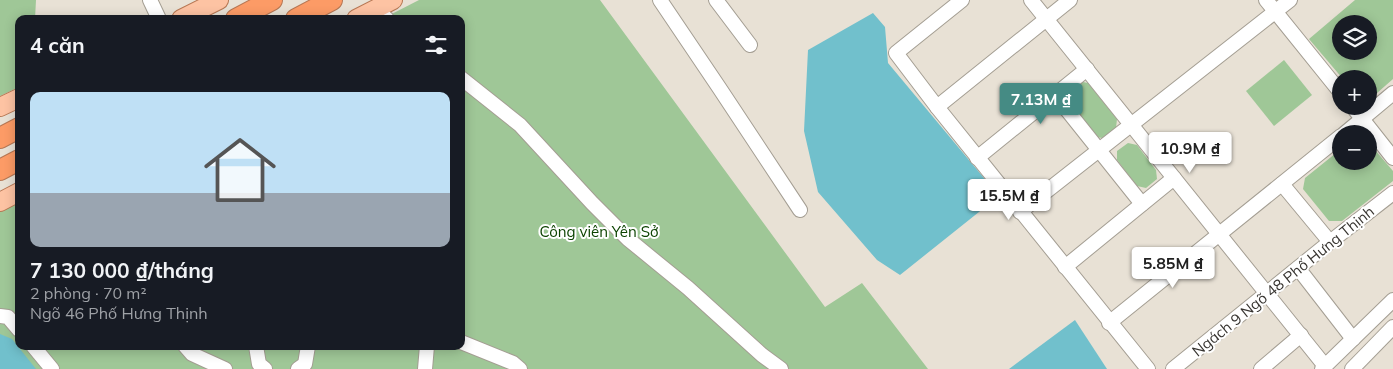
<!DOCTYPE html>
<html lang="vi">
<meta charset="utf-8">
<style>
:root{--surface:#171b24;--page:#20242c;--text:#f1f3f6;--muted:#9ea1a6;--accent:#458b84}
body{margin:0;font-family:Mulish,sans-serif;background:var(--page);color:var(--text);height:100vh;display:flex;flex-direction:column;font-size:19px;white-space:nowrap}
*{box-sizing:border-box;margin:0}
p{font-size:16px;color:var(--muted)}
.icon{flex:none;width:28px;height:28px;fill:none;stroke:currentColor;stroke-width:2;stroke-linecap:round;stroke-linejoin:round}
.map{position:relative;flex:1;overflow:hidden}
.details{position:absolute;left:15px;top:15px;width:450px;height:335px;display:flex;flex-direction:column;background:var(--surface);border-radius:10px;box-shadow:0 2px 12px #0003}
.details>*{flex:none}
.controls{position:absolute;left:1332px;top:15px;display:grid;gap:10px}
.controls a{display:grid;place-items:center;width:45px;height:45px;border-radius:50%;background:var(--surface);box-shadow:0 2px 12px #0003;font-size:25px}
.price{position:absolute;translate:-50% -42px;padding:0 11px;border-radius:5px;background:#fff;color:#222;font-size:16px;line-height:32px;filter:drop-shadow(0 1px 2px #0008)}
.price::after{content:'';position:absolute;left:50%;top:30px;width:15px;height:11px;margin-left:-8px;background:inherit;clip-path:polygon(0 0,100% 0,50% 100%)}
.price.current{background:var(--accent);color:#fff}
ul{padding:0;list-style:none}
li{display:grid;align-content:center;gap:10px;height:265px;padding:0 15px}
li span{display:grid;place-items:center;height:155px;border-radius:10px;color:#555}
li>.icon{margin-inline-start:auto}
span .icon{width:90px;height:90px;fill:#fffc;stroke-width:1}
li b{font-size:21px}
h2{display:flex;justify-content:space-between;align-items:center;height:60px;padding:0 15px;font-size:21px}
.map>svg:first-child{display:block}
.green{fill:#9fc797;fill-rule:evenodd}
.water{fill:#71c0cc}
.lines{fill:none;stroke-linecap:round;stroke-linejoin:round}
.minor-casing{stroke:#a49e93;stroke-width:16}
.major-casing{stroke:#b77753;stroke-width:20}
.highway-casing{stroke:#b77753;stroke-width:22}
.minor{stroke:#fff;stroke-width:14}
.major{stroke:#fdc3a3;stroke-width:18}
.highway{stroke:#fc9b66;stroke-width:20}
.labels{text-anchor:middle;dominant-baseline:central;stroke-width:4;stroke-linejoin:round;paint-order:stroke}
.park-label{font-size:15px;fill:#0c4300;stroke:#fff}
.street-label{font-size:15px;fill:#373430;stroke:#fff}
</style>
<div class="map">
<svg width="1393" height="369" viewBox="0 0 1393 369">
<rect width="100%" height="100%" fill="#e8e1d5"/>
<g class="green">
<polygon points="0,0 36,0 35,19 19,19 19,87 0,96"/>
<polygon points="419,0 600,0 825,307 862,283 928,369 0,369 0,210 19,201 19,346 461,346 461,19 382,19"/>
<path d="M 1355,0 L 1393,0 L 1393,79 L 1369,100 L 1369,79 L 1343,79 L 1309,39 ZM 1341,24 L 1369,24 L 1369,51 L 1341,51 Z"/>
<polygon points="1284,60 1312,95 1274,126 1246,91"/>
<polygon points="1078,81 1088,83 1117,119 1116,128 1103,138 1094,137 1066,102 1066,91"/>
<polygon points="1128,143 1137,145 1156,170 1157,179 1146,188 1137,186 1117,160 1117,151"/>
<polygon points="1369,143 1393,171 1393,181 1342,221 1329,221 1303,189 1305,178 1341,149 1341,161 1369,161"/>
</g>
<g class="water">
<polygon points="873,13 885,27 888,63 999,196 900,275 877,260 818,192 804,131 808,50"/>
<polygon points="1075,320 1107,369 1009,369"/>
<polygon points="0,334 12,339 36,369 0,369"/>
</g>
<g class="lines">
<defs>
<g id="minor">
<polyline points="150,0 159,19"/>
<polyline points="660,0 720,89 800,210"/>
<polyline points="716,0 750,45"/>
<polyline points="962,0 896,53 937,107 1148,369"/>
<polyline points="1031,0 1325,366"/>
<polyline points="1266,0 1341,93"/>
<polyline points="376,9 387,19"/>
<polyline points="461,78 520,125 592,203 628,239 688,288 762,355 781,369"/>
<polyline points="1055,95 1142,204"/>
<polyline points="1352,106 1393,158"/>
<polyline points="937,107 1070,0"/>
<polyline points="1344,134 1393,93"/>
<polyline points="977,158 1087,69"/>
<polyline points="1282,184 1330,242"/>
<polyline points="1020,212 1290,0"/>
<polyline points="1065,267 1174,178"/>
<polyline points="1298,268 1353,339"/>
<polyline points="0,316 8,317 19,330"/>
<polyline points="1109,323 1341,136"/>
<polyline points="461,342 513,363 520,369"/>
<polyline points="33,346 52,369"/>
<polyline points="185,346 192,354 225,369"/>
<polyline points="256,346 259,364 265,369"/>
<polyline points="298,369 305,364 308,346"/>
<polyline points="425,369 427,346"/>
<polyline points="1173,369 1330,242 1393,193"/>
<polyline points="1261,369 1301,335"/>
<polyline points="1322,369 1393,300"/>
<polyline points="1352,369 1393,327"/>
</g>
<g id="major">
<polyline points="181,19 219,0"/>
<polyline points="356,19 393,0"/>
<polyline points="0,107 19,98"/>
<polyline points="0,202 19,192"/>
</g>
<g id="highway">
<polyline points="236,19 272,0"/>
<polyline points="296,19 332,0"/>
<polyline points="0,138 19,128"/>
<polyline points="0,170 19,160"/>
</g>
</defs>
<use href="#minor" class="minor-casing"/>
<use href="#major" class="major-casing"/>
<use href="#highway" class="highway-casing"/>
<use href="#minor" class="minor"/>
<use href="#major" class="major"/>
<use href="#highway" class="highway"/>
</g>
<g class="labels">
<g class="park-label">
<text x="599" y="231">Công viên Yên Sở</text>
</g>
<g class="street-label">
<text transform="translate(1283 281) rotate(-39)">Ngách 9 Ngõ 48 Phố Hưng Thịnh</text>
</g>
</g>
</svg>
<div class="controls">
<a><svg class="icon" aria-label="layers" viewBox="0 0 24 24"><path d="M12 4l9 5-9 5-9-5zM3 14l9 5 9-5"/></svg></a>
<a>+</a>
<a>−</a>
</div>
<b class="price current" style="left:1041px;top:125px">7.13M ₫</b>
<b class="price" style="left:1190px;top:174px">10.9M ₫</b>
<b class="price" style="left:1009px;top:221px">15.5M ₫</b>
<b class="price" style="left:1173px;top:289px">5.85M ₫</b>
<section class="details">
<h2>4 căn<svg class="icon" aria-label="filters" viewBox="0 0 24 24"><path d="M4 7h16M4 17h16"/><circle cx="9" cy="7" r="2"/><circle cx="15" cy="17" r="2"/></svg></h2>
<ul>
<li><span style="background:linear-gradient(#bfe0f5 65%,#9aa5b1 0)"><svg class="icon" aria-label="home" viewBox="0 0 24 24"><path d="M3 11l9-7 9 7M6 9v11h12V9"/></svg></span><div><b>7 130 000 ₫/tháng</b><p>2 phòng · 70 m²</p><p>Ngõ 46 Phố Hưng Thịnh</p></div></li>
</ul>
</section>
</div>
